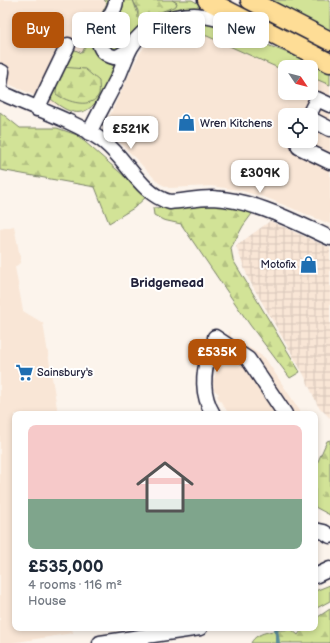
<!DOCTYPE html>
<meta charset="utf-8">
<style>
:root{--surface:#fff;--page:#f6f6f7;--text:#1f2937;--muted:#747a83;--accent:#b45309}
body{margin:0;font-family:"Balsamiq Sans",sans-serif;background:var(--page);color:var(--text);height:100vh;display:flex;flex-direction:column;font-size:15px;white-space:nowrap}
*{box-sizing:border-box;margin:0}
p{font-size:13px;color:var(--muted)}
.icon{flex:none;width:22px;height:22px;fill:none;stroke:currentColor;stroke-width:2;stroke-linecap:round;stroke-linejoin:round}
.map{position:relative;flex:1;overflow:hidden}
.sheet{position:absolute;left:12px;top:411px;width:306px;height:220px;display:flex;flex-direction:column;background:var(--surface);border-radius:8px;box-shadow:0 2px 6px #0003}
.sheet>*{flex:none}
.banner{position:absolute;left:12px;top:12px;width:306px;height:36px;display:flex;gap:8px}
.needle{width:26px;rotate:125deg}
.tools{position:absolute;left:278px;top:60px;display:grid;gap:8px}
.tools a{display:grid;place-items:center;width:40px;height:40px;border-radius:8px;background:var(--surface);box-shadow:0 2px 6px #0003;font-size:20px}
.price{position:absolute;translate:-50% -34px;padding:0 9px;border-radius:8px;background:#fff;color:#222;font-size:13px;line-height:26px;filter:drop-shadow(0 1px 2px #0008)}
.price::after{content:'';position:absolute;left:50%;top:24px;width:12px;height:9px;margin-left:-6px;background:inherit;clip-path:polygon(0 0,100% 0,50% 100%)}
.price.on{background:var(--accent);color:#fff}
ul{padding:0;list-style:none}
li{display:grid;align-content:center;gap:8px;height:212px;padding:0 16px}
li span{display:grid;place-items:center;height:124px;border-radius:8px;color:#555}
li>.icon{margin-inline-start:auto}
span .icon{width:72px;height:72px;fill:#fffc;stroke-width:1}
li b{font-size:17px}
.tag{padding:0 14px;border-radius:8px;background:var(--surface);box-shadow:0 2px 6px #0003;font-size:14px;line-height:36px}
.tag.on{background:var(--accent);color:#fff}
.map>svg:first-child{display:block}
.built{fill:#f9e6d6;fill-rule:evenodd}
.industrial{fill:url(#industrial-grid)}
.grass{fill:#d2e397;stroke:#7a8269}
.forest{fill:url(#forest-firs);stroke:#7a8269}
.lines{fill:none;stroke-linecap:round;stroke-linejoin:round}
.stream{stroke:#5c8d9a;stroke-width:4}
.minor-casing{stroke:#22223b;stroke-width:17}
.major-casing{stroke:#22223b;stroke-width:21}
.minor{stroke:#fff;stroke-width:14}
.major{stroke:#fedd96;stroke-width:18}
.labels{text-anchor:middle;dominant-baseline:central;stroke-width:4;stroke-linejoin:round;paint-order:stroke}
.poi-label{font-size:11px;fill:#22223b;stroke:#fff;text-anchor:start}
.quarter-label{font-size:13px;font-weight:bold;fill:#22223b;stroke:#fff}
</style>
<div class="map">
<svg width="330" height="643" viewBox="0 0 330 643">
<defs>
<pattern id="industrial-grid" width="8" height="8" patternUnits="userSpaceOnUse"><rect width="8" height="8" fill="#f9e6d6"/><path d="M0 4h8M4 0v8" fill="none" stroke="#d5c5b9"/></pattern>
<pattern id="forest-firs" width="22" height="20" patternUnits="userSpaceOnUse"><rect width="22" height="20" fill="#d2e397"/><path d="M5 1l3.5 6h-7zM16 11l3.5 6h-7z" fill="#b4c283"/></pattern>
</defs>
<rect width="100%" height="100%" fill="#fcf4ec"/>
<filter id="ink" filterUnits="userSpaceOnUse"><feTurbulence type="fractalNoise" baseFrequency=".025" numOctaves="2"/><feDisplacementMap in="SourceGraphic" scale="8" xChannelSelector="R" yChannelSelector="G"/><feConvolveMatrix kernelMatrix="1 2 1 2 8 2 1 2 1" color-interpolation-filters="sRGB"/></filter>
<g filter="url(#ink)">
<g class="built">
<polygon points="0,0 132,0 108,53 106,62 106,89 93,106 77,113 67,110 0,80"/>
<path d="M 199,21 L 330,70 L 330,224 L 267,198 L 239,190 L 211,186 L 169,188 L 159,183 L 111,133 L 109,117 L 139,54 L 151,38 L 172,25 ZM 285,67 L 311,67 L 311,93 L 285,93 ZM 285,115 L 311,115 L 311,141 L 285,141 Z"/>
<polygon points="14,226 21,262 15,267 23,311 43,323 58,414 15,414 15,628 72,628 73,633 11,643 0,643 0,229"/>
<polygon points="230,330 231,337 237,343 250,348 265,358 302,414 229,414 217,396 219,394 214,390 213,381"/>
</g>
<polygon class="industrial" points="270,221 330,248 330,418 318,406 304,375 248,278 236,246"/>
<g class="grass">
<path d="M 104,0 L 110,0 L 96,52 L 107,63 L 114,66 C 101,97 88,133 50,98 L 73,49 L 82,53 L 107,3 Z"/>
<polygon points="123,0 133,0 140,20 152,16 177,3 172,0 192,0 206,8 173,10 158,16 121,50 114,53 105,43"/>
<polygon points="264,0 328,0 330,1 330,33"/>
<path d="M 199,21 L 220,26 L 330,70 L 330,85 L 311,77 L 311,67 L 285,67 L 285,71 L 207,36 C 188,33 165,35 148,42 C 159,27 181,24 199,21 Z"/>
<polygon points="330,585 330,601 315,609 315,591"/>
</g>
<g class="forest">
<polygon points="133,0 172,0 177,3 176,6 140,20 138,18 138,11"/>
<path d="M 62,67 L 85,69 L 99,81 C 99,84 100,90 99,94 C 92,110 67,102 56,94 L 57,75 Z"/>
<polygon points="0,112 20,128 57,128 77,135 147,196 134,208 109,223 95,187 0,170"/>
<polygon points="228,204 254,211 243,226 231,248 233,260 300,372 290,378 250,325 181,224 163,220 154,215 153,208"/>
<polygon points="330,440 330,515 315,507 315,468 327,441"/>
<path d="M 330,609 L 330,643 L 251,643 C 257,630 279,631 291,629 L 298,635 L 303,628 L 315,628 L 315,619 Z"/>
</g>
<g class="lines">
<polyline class="stream" points="276,628 278,643"/>
<defs>
<g id="minor">
<path d="M 116,0 C 116,17 89,34 103,51 C 106,54 110,56 114,57 C 121,57 125,52 130,48"/>
<polyline points="0,71 2,72 0,85"/>
<path d="M 0,92 C 31,107 72,120 100,139 C 126,156 139,194 170,202 C 184,201 198,198 212,198 C 254,200 293,221 330,238"/>
<polyline points="37,109 68,45"/>
<polyline points="309,115 317,99 330,105"/>
<polyline points="311,119 330,129"/>
<path d="M 89,133 C 99,113 109,95 119,75 C 123,66 126,56 131,47 C 143,26 170,15 194,15 C 213,16 232,23 251,28"/>
<polyline points="298,141 299,147 330,162"/>
<polyline points="215,337 248,359 285,414"/>
<path d="M 209,353 C 203,374 201,394 213,414"/>
<polyline points="315,530 324,532 330,536"/>
<polyline points="315,576 330,569"/>
<polyline points="100,643 200,628"/>
</g>
<g id="major">
<polyline points="207,0 330,63"/>
<polyline points="250,0 330,41"/>
</g>
</defs>
<use href="#minor" class="minor-casing"/>
<use href="#major" class="major-casing"/>
<use href="#minor" class="minor"/>
<use href="#major" class="major"/>
</g>
</g>
<defs>
<symbol id="shop-bare" viewBox="-9 -9 18 18"><path d="M-5-2.5h2.3a2.7 3.5 0 0 1 5.4 0H5L5.5 6h-11ZM-1.5-2.5h3a1.5 2.3 0 0 0-3 0Z" fill="#1f6fb2" stroke="#fff" stroke-width="2.5" paint-order="stroke"/></symbol>
<symbol id="supermarket-bare" viewBox="-9 -9 18 18"><path d="M-6-5.5h2.5l.6 2H6L4.5 2H-2.5L-4.4-4H-6ZM-1.5 3.2a1.3 1.3 0 1 0 .1 0ZM3 3.2a1.3 1.3 0 1 0 .1 0Z" fill="#1f6fb2" stroke="#fff" stroke-width="2.5" paint-order="stroke"/></symbol>
</defs>
<g fill-rule="evenodd">
<use href="#shop-bare" x="174" y="110" width="25" height="25"/>
<use href="#shop-bare" x="296" y="252" width="25" height="25"/>
<use href="#supermarket-bare" x="12" y="360" width="25" height="25"/>
</g>
<g class="labels">
<g class="poi-label">
<text x="200" y="123">Wren Kitchens</text>
<text x="296" y="264" text-anchor="end">Motofix</text>
<text x="37" y="372">Sainsbury's</text>
</g>
<g class="quarter-label">
<text x="167" y="283">Bridgemead</text>
</g>
</g>
</svg>
<div class="tools">
<a><svg class="needle" viewBox="-14 -14 28 28"><path d="M0-13l5 13h-10z" fill="#e53935"/><path d="M0 13l5-13h-10z" fill="#747a83"/></svg></a>
<a><svg class="icon" aria-label="locate" viewBox="0 0 24 24"><circle cx="12" cy="12" r="6"/><path d="M12 2v4M12 18v4M2 12h4M18 12h4"/></svg></a>
</div>
<b class="price" style="left:131px;top:150px">£521K</b>
<b class="price" style="left:260px;top:194px">£309K</b>
<b class="price on" style="left:217px;top:373px">£535K</b>
<div class="banner">
<a class="tag on">Buy</a>
<a class="tag">Rent</a>
<a class="tag">Filters</a>
<a class="tag">New</a>
</div>
<section class="sheet">
<ul>
<li><span style="background:linear-gradient(#f6c9c9 60%,#7fa58c 0)"><svg class="icon" aria-label="home" viewBox="0 0 24 24"><path d="M3 11l9-7 9 7M6 9v11h12V9"/></svg></span><div><b>£535,000</b><p>4 rooms · 116 m²</p><p>House</p></div></li>
</ul>
</section>
</div>
